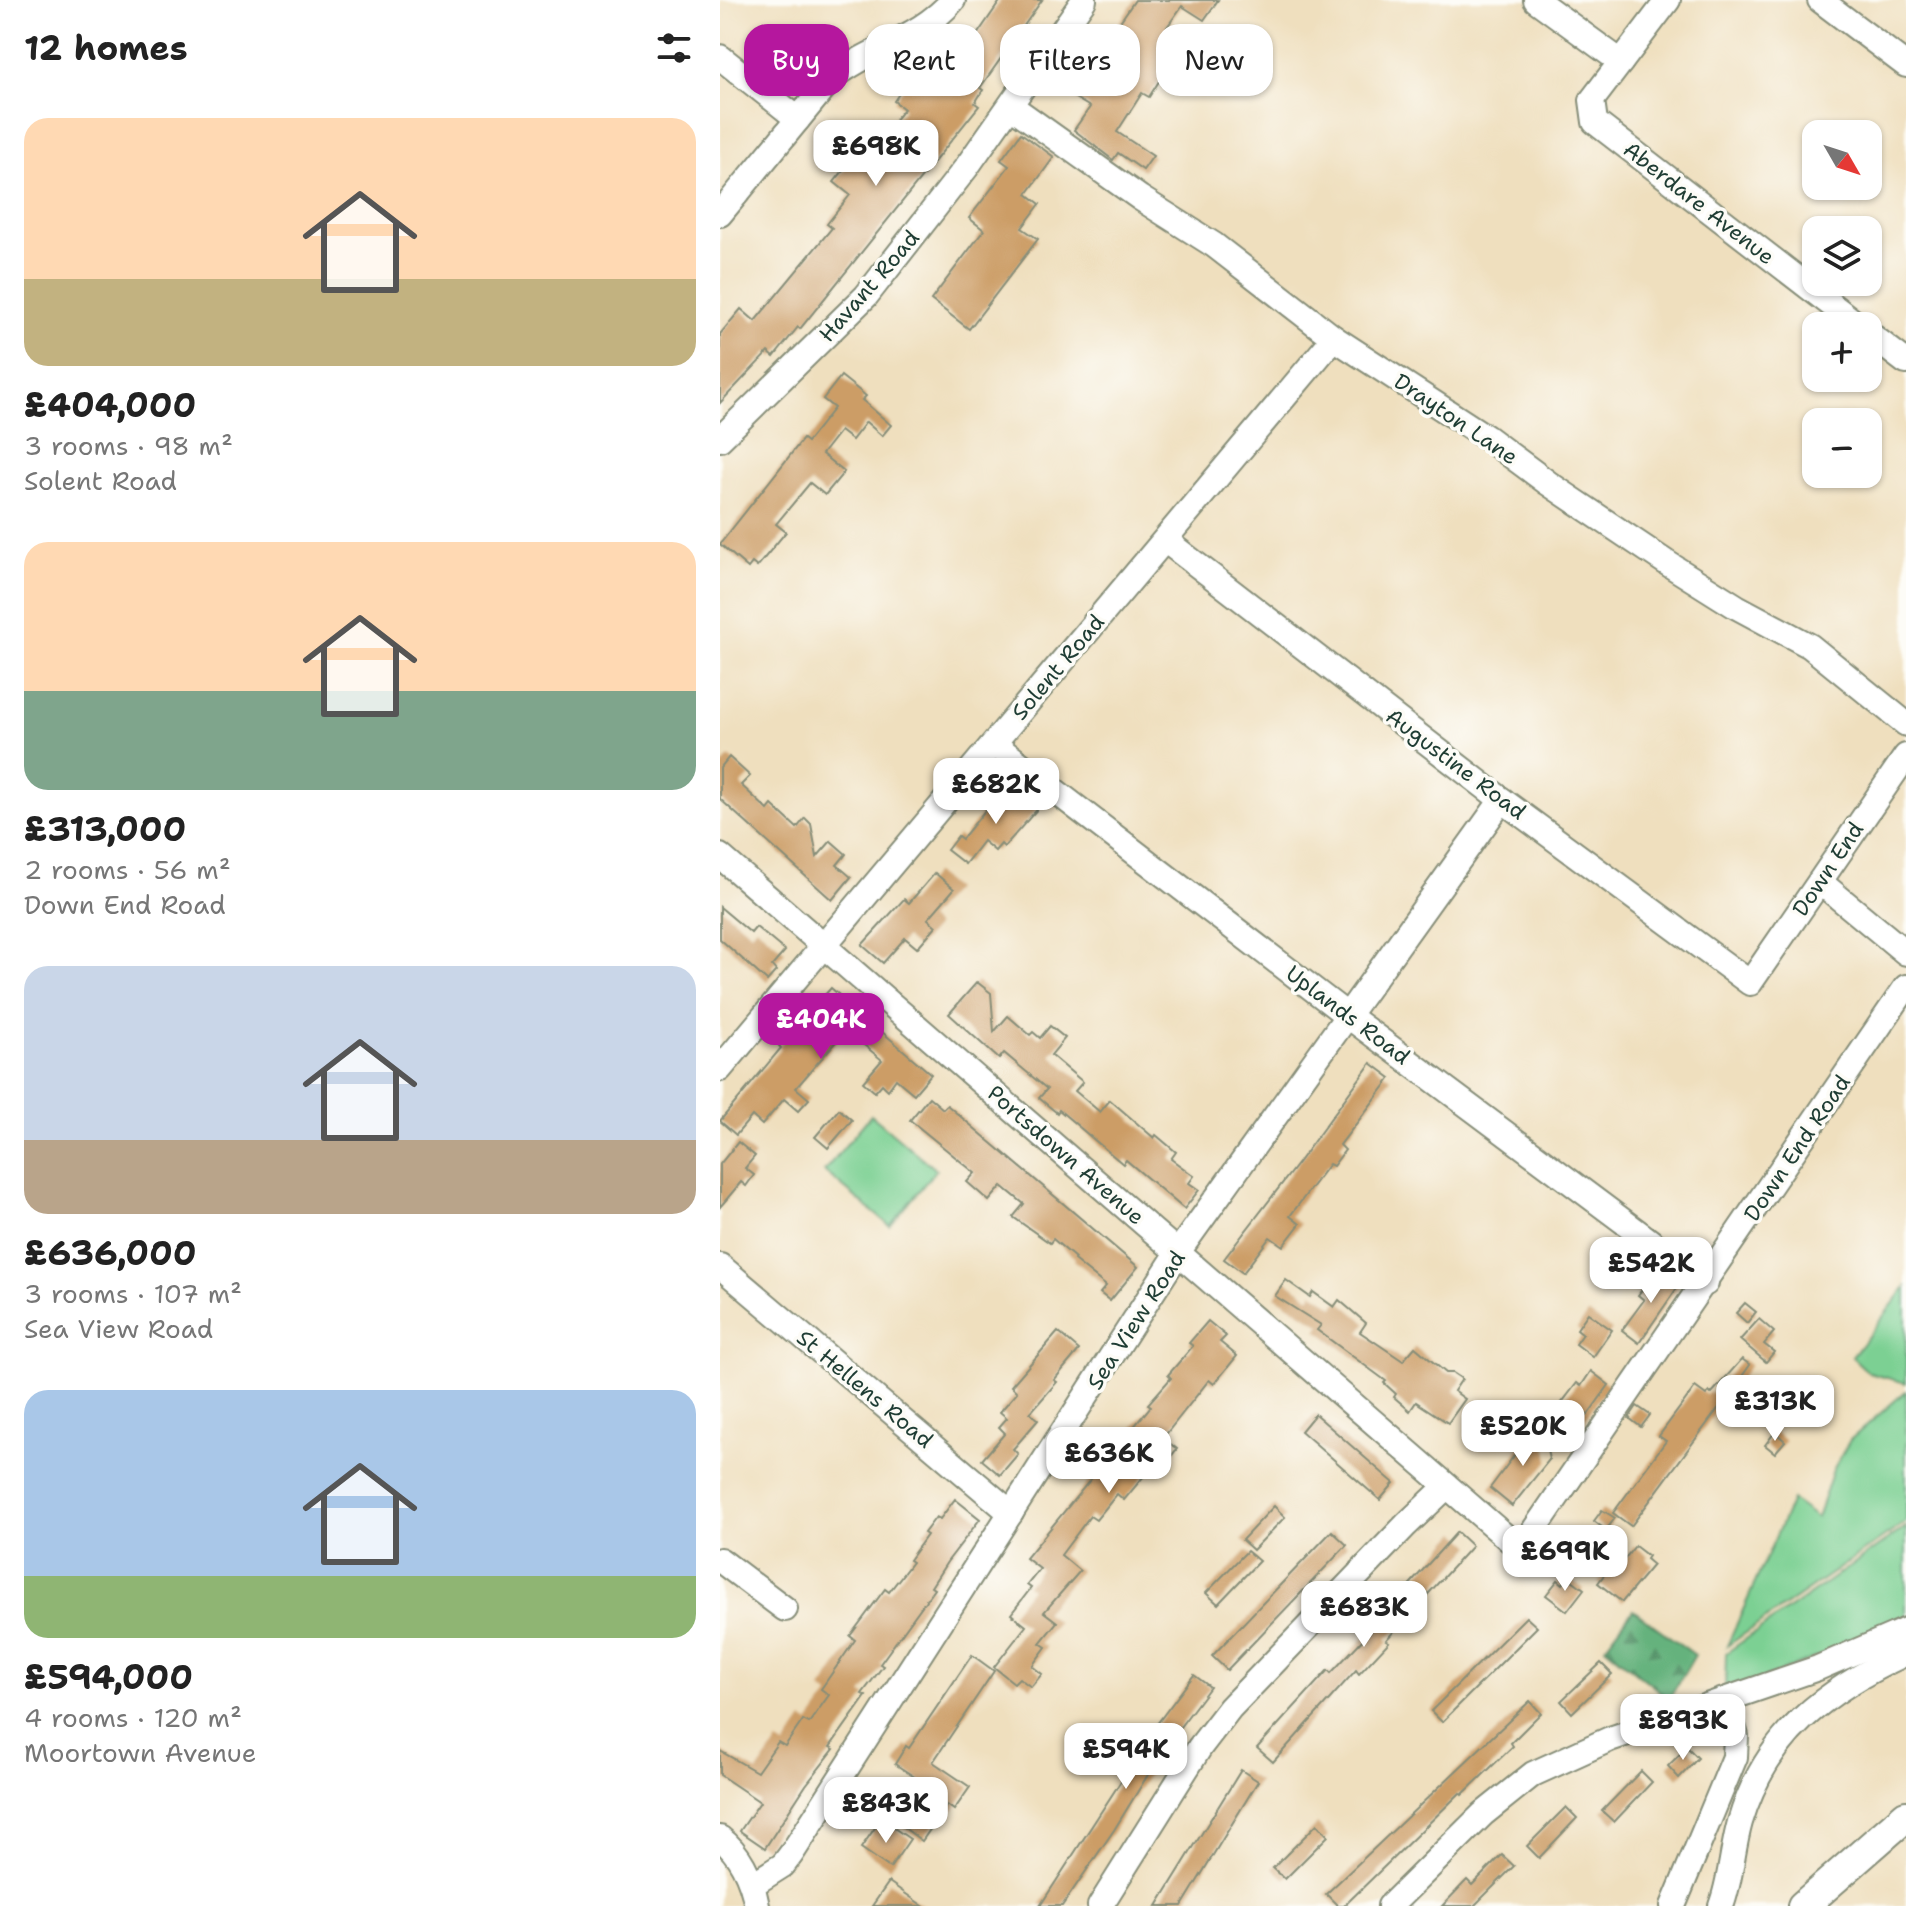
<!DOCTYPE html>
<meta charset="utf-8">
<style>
:root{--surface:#fff;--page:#f2f2f2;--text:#222;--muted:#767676;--accent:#b5179e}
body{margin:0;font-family:"Shantell Sans",sans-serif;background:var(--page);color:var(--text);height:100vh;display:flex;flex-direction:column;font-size:30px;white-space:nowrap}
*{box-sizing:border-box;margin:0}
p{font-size:26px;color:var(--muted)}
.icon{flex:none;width:44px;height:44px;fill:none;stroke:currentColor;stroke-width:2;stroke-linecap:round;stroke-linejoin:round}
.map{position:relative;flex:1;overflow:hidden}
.drawer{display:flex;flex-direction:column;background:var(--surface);width:720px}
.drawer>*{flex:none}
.guide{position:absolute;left:24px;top:24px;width:760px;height:72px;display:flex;gap:16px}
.needle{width:52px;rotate:129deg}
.controls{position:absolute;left:1082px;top:120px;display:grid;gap:16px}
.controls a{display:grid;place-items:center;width:80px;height:80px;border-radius:16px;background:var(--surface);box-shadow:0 2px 6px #0004;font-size:40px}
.price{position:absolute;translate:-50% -68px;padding:0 18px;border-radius:16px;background:#fff;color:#222;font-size:26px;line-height:52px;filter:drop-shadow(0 2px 4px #0008)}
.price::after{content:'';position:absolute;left:50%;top:48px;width:24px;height:18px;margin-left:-12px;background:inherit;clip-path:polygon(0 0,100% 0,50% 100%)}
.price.selected{background:var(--accent);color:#fff}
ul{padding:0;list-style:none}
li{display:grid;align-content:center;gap:16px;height:424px;padding:0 24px}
li span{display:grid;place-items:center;height:248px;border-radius:24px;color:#555}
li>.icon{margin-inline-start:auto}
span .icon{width:144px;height:144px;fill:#fffc;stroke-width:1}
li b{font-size:34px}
h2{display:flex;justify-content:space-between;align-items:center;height:96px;padding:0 24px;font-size:34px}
.pill{padding:0 28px;border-radius:24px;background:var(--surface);box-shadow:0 2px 6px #0004;font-size:28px;line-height:72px}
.pill.selected{background:var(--accent);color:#fff}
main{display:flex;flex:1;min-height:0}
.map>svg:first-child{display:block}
.grass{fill:#7cd093;stroke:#4e8664;stroke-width:2}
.forest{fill:url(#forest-firs);stroke:#427858;stroke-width:2}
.building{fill:#cc9d66}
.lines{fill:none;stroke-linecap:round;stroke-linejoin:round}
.minor-casing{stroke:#878e79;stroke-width:28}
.major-casing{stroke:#878e79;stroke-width:34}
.minor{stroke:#fff;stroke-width:24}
.major{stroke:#fff;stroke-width:30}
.labels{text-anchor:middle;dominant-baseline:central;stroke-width:7;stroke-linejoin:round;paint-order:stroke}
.street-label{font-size:22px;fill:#1f3d34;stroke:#fdfcf7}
</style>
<main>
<section class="drawer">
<h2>12 homes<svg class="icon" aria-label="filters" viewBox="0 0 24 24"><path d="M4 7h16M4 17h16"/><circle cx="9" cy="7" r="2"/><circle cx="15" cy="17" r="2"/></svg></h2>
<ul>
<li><span style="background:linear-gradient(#ffd9b3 65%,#c2b280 0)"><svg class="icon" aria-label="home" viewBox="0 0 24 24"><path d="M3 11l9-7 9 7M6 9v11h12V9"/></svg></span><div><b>£404,000</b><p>3 rooms · 98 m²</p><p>Solent Road</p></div></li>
<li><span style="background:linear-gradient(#ffd9b3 60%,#7fa58c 0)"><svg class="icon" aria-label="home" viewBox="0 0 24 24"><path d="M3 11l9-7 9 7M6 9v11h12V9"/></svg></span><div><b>£313,000</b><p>2 rooms · 56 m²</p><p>Down End Road</p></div></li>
<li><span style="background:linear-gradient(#c9d6e8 70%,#b9a48a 0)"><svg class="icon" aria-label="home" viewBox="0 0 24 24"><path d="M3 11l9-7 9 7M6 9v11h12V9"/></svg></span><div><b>£636,000</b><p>3 rooms · 107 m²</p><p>Sea View Road</p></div></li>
<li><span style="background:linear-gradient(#a9c7e8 75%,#8fb573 0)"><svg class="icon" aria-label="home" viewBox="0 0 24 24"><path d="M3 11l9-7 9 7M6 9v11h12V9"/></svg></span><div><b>£594,000</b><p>4 rooms · 120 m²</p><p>Moortown Avenue</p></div></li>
</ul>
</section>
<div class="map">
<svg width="1186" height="1906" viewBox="0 0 1186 1906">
<defs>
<pattern id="forest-firs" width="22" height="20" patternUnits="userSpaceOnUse" patternTransform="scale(2)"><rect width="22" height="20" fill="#65b27d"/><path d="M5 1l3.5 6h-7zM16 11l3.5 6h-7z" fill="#539267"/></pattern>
</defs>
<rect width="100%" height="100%" fill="#fdfcf7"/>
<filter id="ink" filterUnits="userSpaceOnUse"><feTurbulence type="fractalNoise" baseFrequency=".0125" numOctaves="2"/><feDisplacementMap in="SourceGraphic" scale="16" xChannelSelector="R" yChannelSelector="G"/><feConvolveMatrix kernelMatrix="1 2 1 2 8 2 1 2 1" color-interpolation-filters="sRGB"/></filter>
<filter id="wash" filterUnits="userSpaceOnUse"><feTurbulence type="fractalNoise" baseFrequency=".006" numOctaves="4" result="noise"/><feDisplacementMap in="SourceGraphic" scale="32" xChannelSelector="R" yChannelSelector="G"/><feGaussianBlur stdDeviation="1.8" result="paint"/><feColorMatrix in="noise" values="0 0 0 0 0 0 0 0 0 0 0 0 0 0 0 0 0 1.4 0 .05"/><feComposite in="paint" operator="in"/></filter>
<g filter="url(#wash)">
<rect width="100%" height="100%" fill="#efdfbe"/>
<g class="grass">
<polygon points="151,1115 216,1170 170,1226 104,1171"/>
<polygon points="1186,1287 1186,1383 1149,1373 1132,1357"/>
<polygon points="1186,1391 1186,1522 1007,1646 1072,1500 1097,1518 1113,1470 1130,1440"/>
<polygon points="1186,1527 1186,1621 1005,1694 1006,1653"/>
</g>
<polygon class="forest" points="913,1610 975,1655 949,1699 885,1647"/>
<g id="blocks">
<g class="building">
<polygon points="281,0 322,0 260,88 263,90 255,103 259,106 80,329 78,327 54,357 48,352 0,403 0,334 21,309 35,321 112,228 107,224 130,195 114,182 132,160 121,151 135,135 138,138 144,130 157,141 184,109 174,101 201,62 219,75 238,51 243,55"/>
<polygon points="415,0 498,0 484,20 462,6 447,27 482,50 466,75 450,64 429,97 422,93 397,132 433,156 423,170 398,153 393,160 354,130 370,107 355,98 376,65 372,62"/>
<polygon points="301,133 334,157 307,194 320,204 302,228 318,239 249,329 211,300 264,230 249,218 289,166 281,160"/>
<polygon points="121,376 146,396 142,400 171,425 162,436 146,422 132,440 120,431 102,454 124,472 105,495 90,483 56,524 66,532 37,567 32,563 28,568 0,544 83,439 87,442 114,408 103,399"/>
<polygon points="9,757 30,776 21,785 48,810 52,805 77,828 85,818 91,824 97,857 111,841 126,854 117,865 131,877 112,900 0,799 0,768"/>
<polygon points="297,786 321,805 284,847 281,844 275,851 263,841 245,864 227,850 238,836 242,839 267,808 274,814"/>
<polygon points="215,873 234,889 208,919 216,926 197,948 185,938 163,963 142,945 184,899 189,903"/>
<polygon points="0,907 31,933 36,927 65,951 52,966 56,971 47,981 0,939"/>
<polygon points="257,982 271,993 274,1032 288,1016 310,1035 313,1032 320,1038 330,1026 345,1038 331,1055 363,1082 355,1091 380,1112 390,1100 434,1138 436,1135 456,1152 451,1159 474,1176 469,1183 479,1190 464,1209 406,1160 403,1164 339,1110 337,1113 319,1098 327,1089 284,1053 279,1059 229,1014"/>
<polygon points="111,988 211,1074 194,1094 176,1079 168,1090 162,1084 155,1092 143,1082 162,1060 126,1030 76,1088 89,1099 78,1111 64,1099 42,1125 32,1116 16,1135 0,1121 61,1048 59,1046"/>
<polygon points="651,1063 671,1078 620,1145 625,1150 613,1166 609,1164 570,1216 580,1224 563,1246 550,1237 523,1273 504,1259 578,1163"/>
<polygon points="209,1097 223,1109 227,1105 418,1267 390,1301 380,1293 386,1286 354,1260 355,1258 333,1239 330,1243 293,1217 304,1204 282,1186 269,1201 247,1182 255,1173 190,1120"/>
<polygon points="119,1109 132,1120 108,1148 95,1137"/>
<polygon points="18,1142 35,1156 25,1168 34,1175 26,1186 21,1182 0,1207 0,1164"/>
<polygon points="938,1269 959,1285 919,1343 902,1330 924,1300 918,1295"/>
<polygon points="566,1280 590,1297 593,1292 614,1307 619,1300 646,1323 640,1332 683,1361 695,1347 726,1373 733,1373 742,1379 734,1391 745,1399 728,1423 696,1402 690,1411 674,1397 676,1394 664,1383 666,1381 597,1330 601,1325 555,1296"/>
<polygon points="1025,1303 1036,1312 1027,1323 1016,1313"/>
<polygon points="868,1313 892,1330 873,1357 856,1344 863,1334 857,1329"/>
<polygon points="1039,1319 1054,1332 1044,1344 1054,1352 1046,1362 1020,1340"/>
<polygon points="488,1321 506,1336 500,1342 517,1356 494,1384 489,1380 443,1438 457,1449 439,1471 433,1465 404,1500 397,1494 376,1520 370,1516 341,1555 360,1571 324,1612 337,1622 320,1643 326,1647 312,1666 322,1674 311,1687 299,1678 294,1683 274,1667 306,1626 291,1614 311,1588 307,1585 320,1569 306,1558 431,1406 428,1404 451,1378 448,1375 473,1346 469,1343"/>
<polygon points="338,1332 359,1350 334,1380 337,1382 310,1413 318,1420 293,1449 298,1454 280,1475 262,1460 285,1433 279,1427 287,1418 280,1412 297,1392 291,1386"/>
<polygon points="1022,1359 1030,1365 1020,1379 1034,1391 1025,1401 1012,1390 911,1526 893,1513 946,1441 939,1436 975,1387 986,1395 989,1392 991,1394"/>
<polygon points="871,1371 889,1385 847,1444 824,1426 857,1383 861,1386"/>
<polygon points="917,1406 930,1415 921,1427 909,1418"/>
<polygon points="595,1414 674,1483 660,1500 581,1431"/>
<polygon points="817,1425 824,1431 829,1460 792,1506 770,1488"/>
<polygon points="1055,1432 1065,1441 1055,1453 1045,1445"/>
<polygon points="235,1499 260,1519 227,1562 211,1587 214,1589 160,1664 163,1666 142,1694 146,1696 110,1747 114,1749 86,1785 45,1848 20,1831 40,1802 0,1775 0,1751 37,1772 58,1742 65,1746 83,1720 89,1723 109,1695 101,1689 135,1640 130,1636 165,1589 169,1592 192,1562 189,1560 207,1535 204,1533 216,1517 220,1519"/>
<polygon points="554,1506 565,1517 533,1550 522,1540"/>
<polygon points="882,1510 895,1518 886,1530 874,1521"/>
<polygon points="612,1531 627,1545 507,1670 492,1656"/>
<polygon points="737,1532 752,1546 666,1640 669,1642 639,1674 636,1670 553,1762 537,1748 608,1670 611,1673 668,1613 666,1611"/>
<polygon points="915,1546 928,1556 926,1559 933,1565 902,1602 878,1583 890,1567 895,1571"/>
<polygon points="527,1551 539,1561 498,1604 486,1593"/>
<polygon points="848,1577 864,1589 847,1611 826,1595 838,1580 843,1584"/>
<polygon points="806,1617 817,1627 722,1722 711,1711"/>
<polygon points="252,1655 274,1671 213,1762 250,1787 234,1810 227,1805 202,1841 183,1827 211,1788 175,1764 186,1746 189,1748"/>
<polygon points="881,1663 892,1674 852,1713 841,1701"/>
<polygon points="474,1675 490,1687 445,1747 394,1830 342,1906 320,1906 412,1764 409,1763 421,1745"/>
<polygon points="810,1701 821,1713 791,1743 793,1746 742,1795 740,1793 624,1906 618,1906 606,1894"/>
<polygon points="967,1747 978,1758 959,1778 948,1766"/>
<polygon points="521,1770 538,1781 473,1888 462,1906 437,1906"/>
<polygon points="921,1771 932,1782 894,1822 882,1811"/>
<polygon points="846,1807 857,1818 819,1858 807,1846"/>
<polygon points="168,1824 190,1839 170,1868 141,1848 157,1825 164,1830"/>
<polygon points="597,1824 608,1836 565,1879 553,1868"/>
<polygon points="782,1855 794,1866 754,1906 722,1906 747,1880 752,1885"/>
<polygon points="169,1882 203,1906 152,1906"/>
</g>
</g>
</g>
<g filter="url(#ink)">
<use href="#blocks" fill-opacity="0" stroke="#878e79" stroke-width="2"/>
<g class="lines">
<defs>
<g id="minor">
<polyline points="816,0 901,62 948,0"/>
<polyline points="1100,0 1186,65"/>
<polyline points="205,26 222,46"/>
<polyline points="0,57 78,119"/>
<polyline points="901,62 872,100 875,122 1139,326"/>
<polyline points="291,106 420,198 494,245 614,338 766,437 828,483 947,563 1017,607 1090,646 1186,724"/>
<path d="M 0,214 L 111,79 C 149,48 200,39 233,0"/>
<polyline points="1148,333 1186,362"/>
<polyline points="0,439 146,296 246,168 364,0"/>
<polyline points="446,541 782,800 1030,983 1186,756"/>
<polyline points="274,744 628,1016 986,1283"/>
<polyline points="0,856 793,1543 802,1543 808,1539 1186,987"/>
<polyline points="1100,882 1186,953"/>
<polyline points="0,1069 614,338"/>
<polyline points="0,1266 291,1513"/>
<polyline points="0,1560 65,1609"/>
<path d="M 0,1838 C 22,1855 32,1880 37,1906"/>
<polyline points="33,1884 63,1865 72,1853 463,1245 782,800"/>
<polyline points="380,1906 480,1747 510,1708 686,1525 726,1487"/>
<polyline points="670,1906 763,1814 813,1774 890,1739 1098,1668 1186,1630"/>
<polyline points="953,1906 1015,1757 1016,1736 1006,1701"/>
<path d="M 1001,1906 C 1011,1880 1012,1850 1020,1822 C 1046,1734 1106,1690 1186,1653"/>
</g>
<polyline id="major" points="1083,1906 1186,1816"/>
</defs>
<use href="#minor" class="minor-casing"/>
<use href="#major" class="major-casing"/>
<use href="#minor" class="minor"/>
<use href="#major" class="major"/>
</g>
</g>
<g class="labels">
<g class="street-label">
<text transform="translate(979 203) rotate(38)">Aberdare Avenue</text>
<text transform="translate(149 286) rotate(-49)">Havant Road</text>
<text transform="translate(736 419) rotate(34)">Drayton Lane</text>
<text transform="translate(338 667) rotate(-50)">Solent Road</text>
<text transform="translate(736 764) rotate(37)">Augustine Road</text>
<text transform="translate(1108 869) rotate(-56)">Down End</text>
<text transform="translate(628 1015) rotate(37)">Uplands Road</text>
<text transform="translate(1077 1148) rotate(-56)">Down End Road</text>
<text transform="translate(346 1155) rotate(41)">Portsdown Avenue</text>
<text transform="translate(416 1320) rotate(-57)">Sea View Road</text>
<text transform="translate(145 1389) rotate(40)">St Hellens Road</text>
</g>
</g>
</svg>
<div class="controls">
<a><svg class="needle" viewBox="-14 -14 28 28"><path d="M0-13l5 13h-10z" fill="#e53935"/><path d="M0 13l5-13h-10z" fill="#767676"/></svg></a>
<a><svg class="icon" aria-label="layers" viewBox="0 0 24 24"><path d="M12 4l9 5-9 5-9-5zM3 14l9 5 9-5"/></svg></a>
<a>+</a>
<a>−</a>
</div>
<b class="price" style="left:156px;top:188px">£698K</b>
<b class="price" style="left:276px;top:826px">£682K</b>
<b class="price selected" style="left:101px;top:1061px">£404K</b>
<b class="price" style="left:931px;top:1305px">£542K</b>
<b class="price" style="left:1055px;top:1443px">£313K</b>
<b class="price" style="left:803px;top:1468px">£520K</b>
<b class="price" style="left:389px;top:1495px">£636K</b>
<b class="price" style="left:845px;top:1593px">£699K</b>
<b class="price" style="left:644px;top:1649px">£683K</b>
<b class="price" style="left:963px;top:1762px">£893K</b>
<b class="price" style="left:406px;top:1791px">£594K</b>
<b class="price" style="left:166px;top:1845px">£843K</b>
<div class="guide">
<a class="pill selected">Buy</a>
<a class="pill">Rent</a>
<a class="pill">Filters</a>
<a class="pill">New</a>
</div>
</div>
</main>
